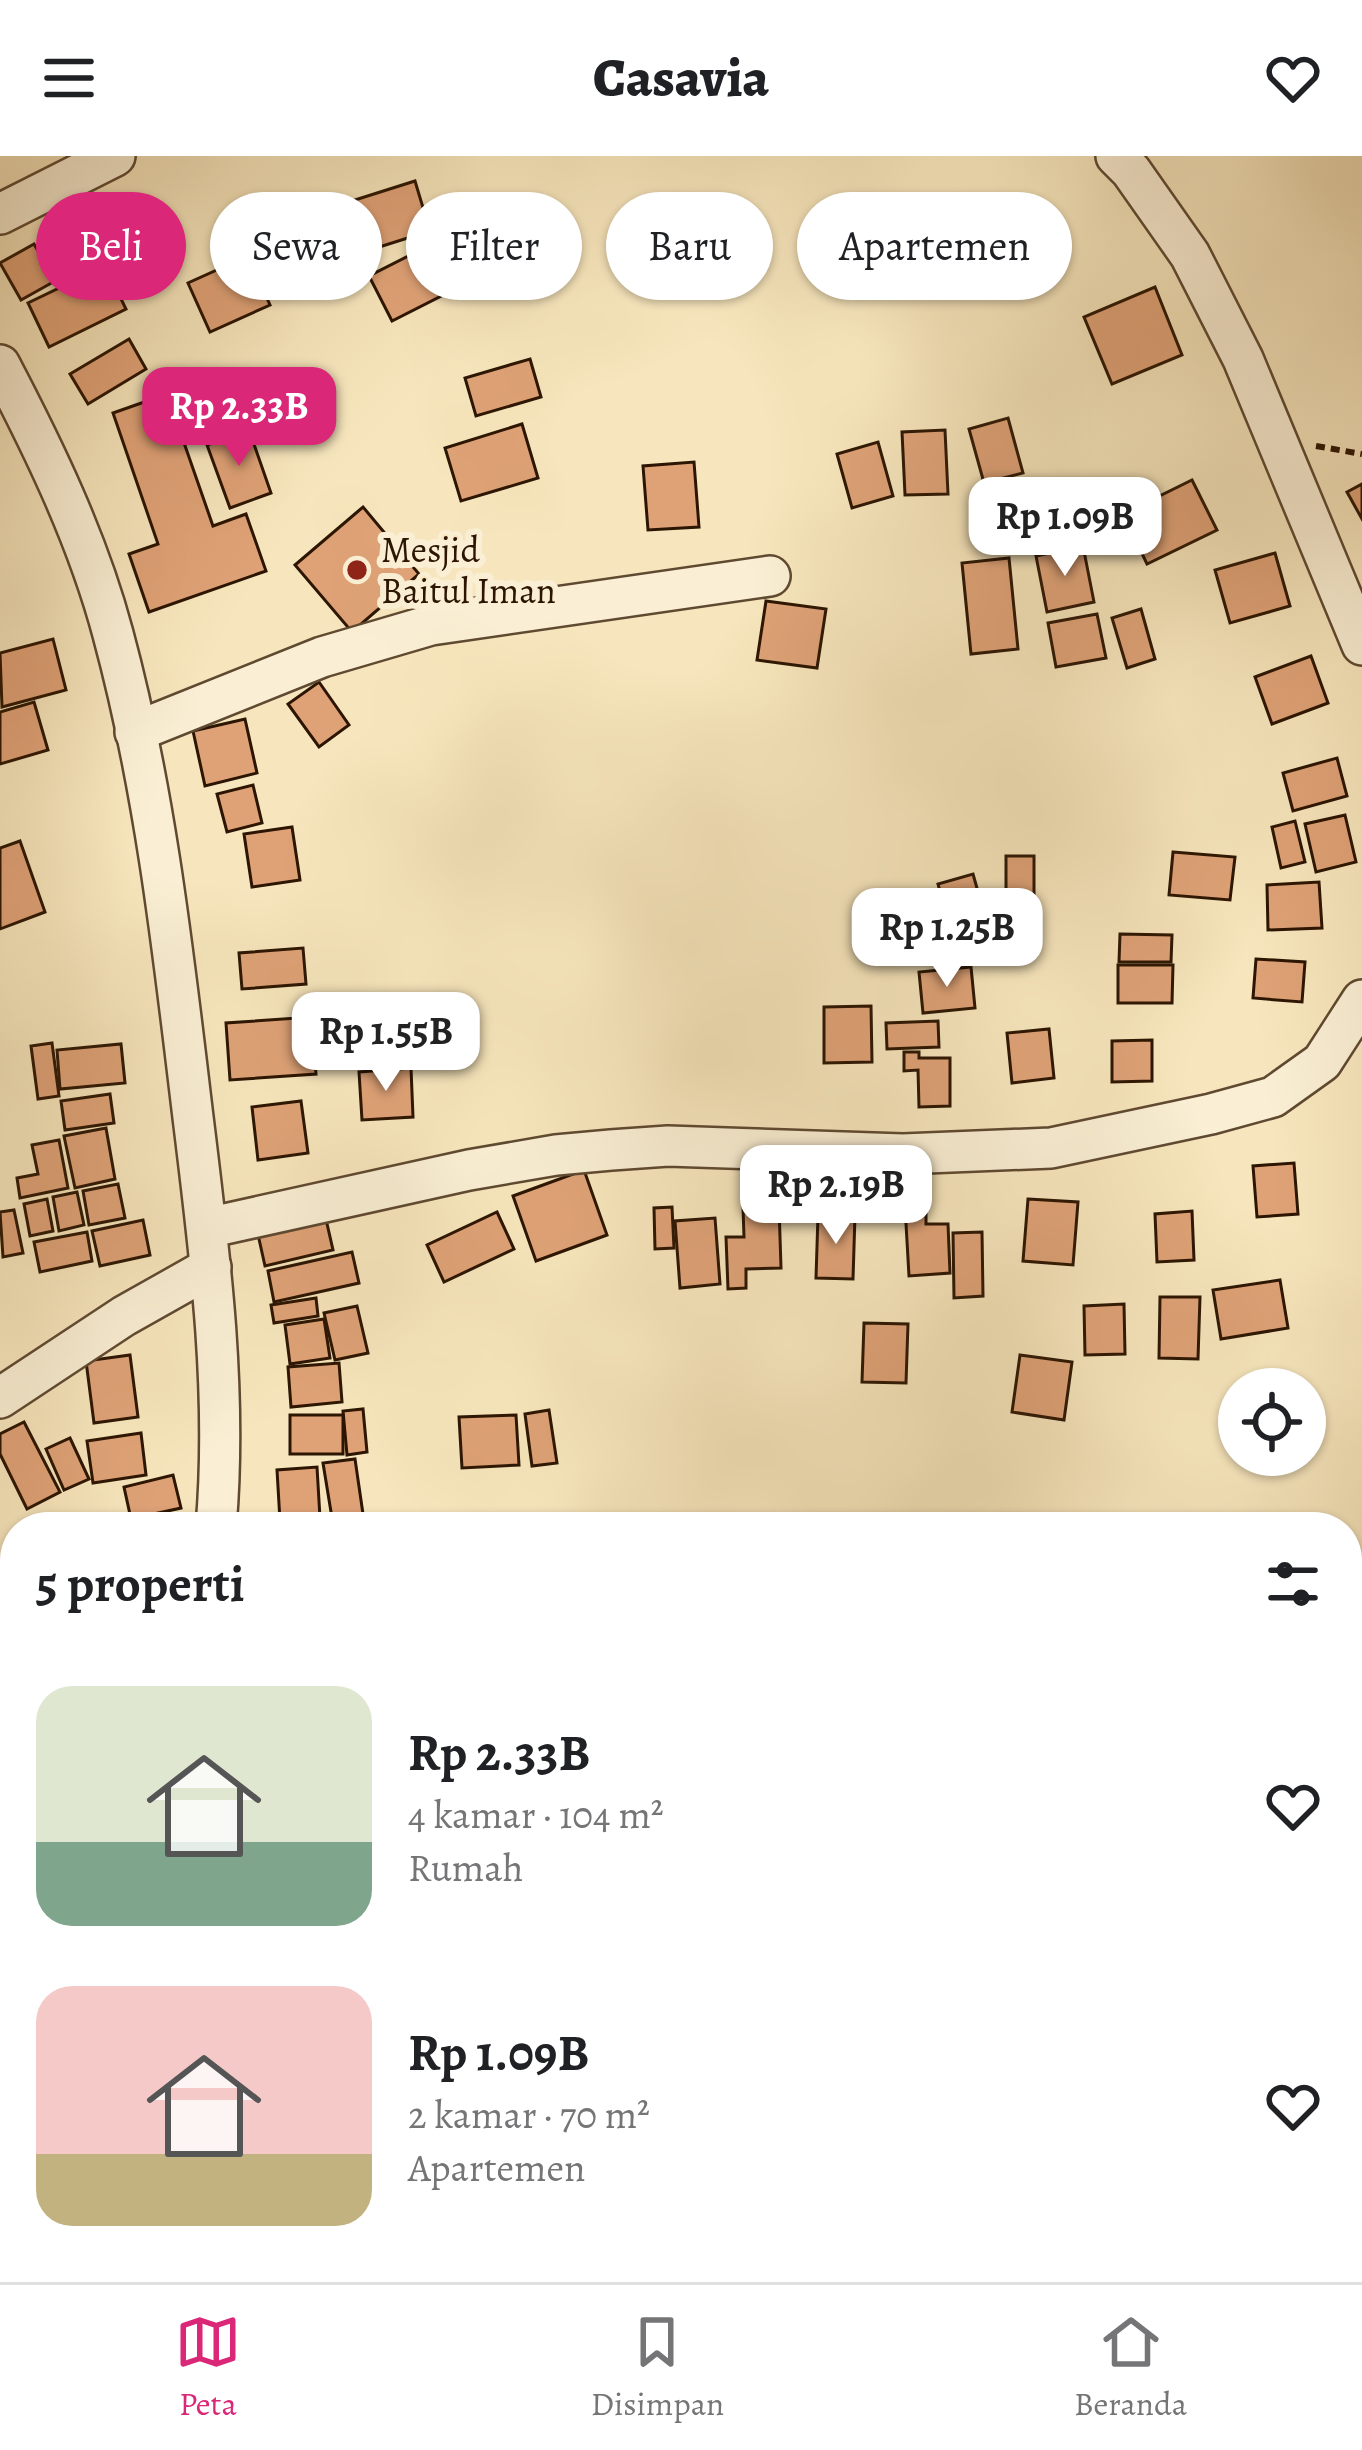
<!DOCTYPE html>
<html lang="id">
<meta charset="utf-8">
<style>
:root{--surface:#fff;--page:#f2f2f2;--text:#202124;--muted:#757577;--line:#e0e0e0;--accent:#db2777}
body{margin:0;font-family:Alegreya,serif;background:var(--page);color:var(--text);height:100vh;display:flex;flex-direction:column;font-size:45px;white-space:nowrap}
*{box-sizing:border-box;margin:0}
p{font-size:39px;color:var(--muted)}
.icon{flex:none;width:66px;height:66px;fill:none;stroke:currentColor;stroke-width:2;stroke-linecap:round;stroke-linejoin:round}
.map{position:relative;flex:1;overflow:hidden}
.panel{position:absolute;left:0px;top:1356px;width:1362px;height:771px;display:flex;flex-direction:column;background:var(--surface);border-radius:48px 48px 0 0;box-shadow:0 3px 9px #0004}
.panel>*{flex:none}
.guide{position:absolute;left:36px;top:36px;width:1290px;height:108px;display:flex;gap:24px}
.fabs{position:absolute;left:1218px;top:1212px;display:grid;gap:24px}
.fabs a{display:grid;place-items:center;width:108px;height:108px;border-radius:50%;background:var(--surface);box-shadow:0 3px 9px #0004;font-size:60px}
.price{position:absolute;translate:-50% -102px;padding:0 27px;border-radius:24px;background:#fff;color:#222;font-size:39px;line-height:78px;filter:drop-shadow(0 3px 6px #0008)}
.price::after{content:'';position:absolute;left:50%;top:72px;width:36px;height:27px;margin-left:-18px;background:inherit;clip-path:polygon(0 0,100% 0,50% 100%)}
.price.current{background:var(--accent);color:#fff}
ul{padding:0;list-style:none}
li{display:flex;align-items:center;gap:36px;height:300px;padding:0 36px}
li span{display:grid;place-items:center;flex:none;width:336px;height:240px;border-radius:36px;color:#555}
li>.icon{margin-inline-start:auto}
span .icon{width:144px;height:144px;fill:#fffc;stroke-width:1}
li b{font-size:51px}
h2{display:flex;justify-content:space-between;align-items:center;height:144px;padding:0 36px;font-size:51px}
.pill{padding:0 42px;border-radius:54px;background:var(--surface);box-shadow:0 3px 9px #0004;font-size:42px;line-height:108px}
.pill.current{background:var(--accent);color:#fff}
header{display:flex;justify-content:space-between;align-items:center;height:156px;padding:0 36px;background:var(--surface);font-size:54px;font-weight:800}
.dock{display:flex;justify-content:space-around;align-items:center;height:168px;border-top:3px solid var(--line);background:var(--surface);font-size:33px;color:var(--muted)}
.dock a{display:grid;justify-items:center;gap:6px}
.dock .current{color:var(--accent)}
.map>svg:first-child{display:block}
.building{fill:#dfa277;stroke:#2c1502;stroke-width:3}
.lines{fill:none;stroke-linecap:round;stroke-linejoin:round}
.street-casing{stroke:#5f4931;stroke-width:44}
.path{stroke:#2c1502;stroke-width:6;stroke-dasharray:9 6;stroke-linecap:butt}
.street{stroke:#faefd4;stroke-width:39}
.poi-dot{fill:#8f2418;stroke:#faefd4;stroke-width:4.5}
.labels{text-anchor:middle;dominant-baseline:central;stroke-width:12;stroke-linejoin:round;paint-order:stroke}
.poi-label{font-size:36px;fill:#2c1502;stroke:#faefd4;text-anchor:start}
</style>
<header><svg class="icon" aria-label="menu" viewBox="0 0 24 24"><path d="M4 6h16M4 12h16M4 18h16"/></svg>Casavia<svg class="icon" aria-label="heart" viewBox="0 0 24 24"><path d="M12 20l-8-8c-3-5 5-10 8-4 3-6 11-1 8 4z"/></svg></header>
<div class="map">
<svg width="1362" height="2126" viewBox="0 0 1362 2126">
<rect width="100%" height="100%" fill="#f7e6bd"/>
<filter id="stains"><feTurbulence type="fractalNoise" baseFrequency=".00167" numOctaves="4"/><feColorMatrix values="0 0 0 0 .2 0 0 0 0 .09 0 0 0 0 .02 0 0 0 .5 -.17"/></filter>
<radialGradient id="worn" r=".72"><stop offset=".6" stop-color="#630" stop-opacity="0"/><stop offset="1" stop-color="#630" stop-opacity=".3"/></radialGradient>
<g class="building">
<polygon points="415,25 430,75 354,99 339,49"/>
<polygon points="71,64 93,102 61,122 39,84"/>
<polygon points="34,88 55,125 21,144 0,107"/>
<polygon points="428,90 451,135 392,165 369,120"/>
<polygon points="248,100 270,149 210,176 188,127"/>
<polygon points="105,110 126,153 49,191 28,147"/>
<polygon points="1155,131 1182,199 1112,228 1084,161"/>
<polygon points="129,183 146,213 88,248 70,218"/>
<polygon points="530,203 541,241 476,260 465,222"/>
<polygon points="230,220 249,265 207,283 187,239"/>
<polygon points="167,238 213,370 246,358 266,415 149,456 129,398 158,388 113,257"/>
<polygon points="1008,262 1023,317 984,327 969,273"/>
<polygon points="522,268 538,322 461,345 445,292"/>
<polygon points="249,274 271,337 230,352 207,289"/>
<polygon points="945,274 948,338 905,339 902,276"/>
<polygon points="878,286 893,340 852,352 837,298"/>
<polygon points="694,306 699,371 648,374 643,310"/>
<polygon points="1192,324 1217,374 1147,408 1123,358"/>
<polygon points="1362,328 1362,363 1347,336"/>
<polygon points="363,351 419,418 352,476 295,409"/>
<polygon points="1083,390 1094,446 1047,456 1036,400"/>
<polygon points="1275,397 1290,450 1230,467 1215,414"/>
<polygon points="1009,402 1018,493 971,498 962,407"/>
<polygon points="766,445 826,453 817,512 757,504"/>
<polygon points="1141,453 1155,503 1127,512 1112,462"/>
<polygon points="1097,458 1106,502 1056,511 1048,467"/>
<polygon points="53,483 66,534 2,551 0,497"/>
<polygon points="1311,500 1328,547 1272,568 1255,521"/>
<polygon points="319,526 349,569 319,591 288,548"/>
<polygon points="34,546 48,594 0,608 0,556"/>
<polygon points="245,563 257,617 205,630 193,575"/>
<polygon points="1337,602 1347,640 1293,655 1283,617"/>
<polygon points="253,629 262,667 227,676 217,638"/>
<polygon points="1345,659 1356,706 1316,716 1305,668"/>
<polygon points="1295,665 1305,706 1281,712 1272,671"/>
<polygon points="292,671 300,724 252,731 244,678"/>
<polygon points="20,685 45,756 0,773 0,692"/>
<polygon points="1173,696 1235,701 1230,744 1169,739"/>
<rect x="1006" y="700" width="28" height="39"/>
<polygon points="973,718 982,750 947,761 938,728"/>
<polygon points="1319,726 1322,772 1268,774 1267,729"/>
<polygon points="1120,778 1172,779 1171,806 1119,806"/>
<polygon points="303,792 306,828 242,833 239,797"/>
<polygon points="1256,803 1305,806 1302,846 1253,842"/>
<polygon points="1118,809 1173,809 1172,847 1118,847"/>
<polygon points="971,811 975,852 923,857 919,816"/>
<polygon points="871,850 872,906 824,907 824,851"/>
<polygon points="312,861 316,918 230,924 226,867"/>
<polygon points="938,865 939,891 887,893 886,867"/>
<polygon points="1049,873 1054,922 1012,927 1007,877"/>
<polygon points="1152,884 1152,925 1112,926 1112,885"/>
<polygon points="52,887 59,940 38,943 31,890"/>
<polygon points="121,888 125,927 60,933 57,894"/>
<polygon points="904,896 919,896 919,902 950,902 950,950 919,951 918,914 904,915"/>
<polygon points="411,912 413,961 362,964 359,916"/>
<polygon points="110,938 114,967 65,974 61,945"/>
<polygon points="301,945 308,997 258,1004 252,951"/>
<polygon points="106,972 115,1023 75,1032 64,980"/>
<polygon points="59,984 68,1032 20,1042 17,1022 38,1018 32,989"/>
<polygon points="1294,1007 1298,1058 1257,1061 1253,1010"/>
<polygon points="584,1014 607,1079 536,1105 513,1040"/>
<polygon points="118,1028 125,1062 89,1069 83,1035"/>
<polygon points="77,1036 84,1069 59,1075 53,1041"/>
<polygon points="47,1043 53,1075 30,1080 24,1048"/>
<polygon points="1028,1043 1078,1046 1073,1109 1023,1105"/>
<polygon points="926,1049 926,1068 948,1068 950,1117 909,1120 905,1050"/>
<polygon points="779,1050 781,1112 746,1113 746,1132 728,1133 726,1081 744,1081 743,1051"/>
<polygon points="672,1051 674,1092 655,1093 654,1052"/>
<polygon points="14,1054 23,1097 3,1101 0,1056"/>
<polygon points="1192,1055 1194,1104 1157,1106 1155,1058"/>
<polygon points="497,1056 514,1093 444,1126 427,1089"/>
<polygon points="325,1059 333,1094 265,1110 257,1074"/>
<polygon points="818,1059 855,1059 853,1123 816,1122"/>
<polygon points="715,1062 720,1128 680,1132 675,1065"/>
<polygon points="143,1064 150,1099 100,1110 92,1075"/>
<polygon points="87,1076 92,1105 40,1116 34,1086"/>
<polygon points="982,1076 983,1140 954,1142 953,1077"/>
<polygon points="352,1096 359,1127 274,1146 268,1115"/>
<polygon points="1280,1124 1288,1172 1221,1183 1213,1134"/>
<polygon points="1160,1141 1200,1141 1198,1203 1159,1202"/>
<polygon points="316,1142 318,1160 274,1167 271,1149"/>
<polygon points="1124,1148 1125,1198 1085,1199 1084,1150"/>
<polygon points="357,1150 368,1197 335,1204 324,1157"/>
<polygon points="324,1163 330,1202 290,1208 285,1169"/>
<polygon points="864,1167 908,1168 906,1227 862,1226"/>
<polygon points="130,1199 138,1261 94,1267 86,1205"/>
<polygon points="1020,1199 1072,1206 1064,1264 1012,1256"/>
<polygon points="339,1207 342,1246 291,1251 288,1211"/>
<polygon points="363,1253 367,1296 347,1299 343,1255"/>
<polygon points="549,1254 557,1307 532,1310 525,1258"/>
<rect x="290" y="1259" width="53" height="39"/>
<polygon points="516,1259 519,1309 462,1312 459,1261"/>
<polygon points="24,1266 60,1336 27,1353 0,1298 0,1278"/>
<polygon points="141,1277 146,1319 93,1327 87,1285"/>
<polygon points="70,1282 89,1323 64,1334 46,1293"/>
<polygon points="355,1303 363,1358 332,1362 323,1307"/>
<polygon points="317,1311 320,1362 280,1365 277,1314"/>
<polygon points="173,1319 181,1352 131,1363 124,1331"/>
<polygon points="120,1365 175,1367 175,1371 120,1371"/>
<polygon points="15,1549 15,1618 0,1619 0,1550"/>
<polygon points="155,2116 197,2120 197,2126 154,2126"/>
</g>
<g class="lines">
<defs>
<g id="street">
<polyline points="1116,0 1131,15 1190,99 1243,203 1362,489"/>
<polyline points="0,58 115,0"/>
<path d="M 0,209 C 45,295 88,384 113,478 C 155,633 173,794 192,953 C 209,1092 228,1232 216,1371"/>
<polyline points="135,576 322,501 431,469 770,420"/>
<polyline points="207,1072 469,1014 556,999 611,994 668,990 903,998 1051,992 1211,958 1273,941 1322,906 1362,844"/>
<polyline points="0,1242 124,1160 211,1111"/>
<polyline points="74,2126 76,2112"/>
</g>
</defs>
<use href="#street" class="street-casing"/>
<polyline class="path" points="1316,290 1362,298"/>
<use href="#street" class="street"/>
</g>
<circle class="poi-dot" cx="357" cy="414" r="12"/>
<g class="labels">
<g class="poi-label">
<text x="381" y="393">Mesjid<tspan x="381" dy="41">Baitul Iman</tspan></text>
</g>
</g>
<rect width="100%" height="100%" filter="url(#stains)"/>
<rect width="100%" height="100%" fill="url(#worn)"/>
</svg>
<div class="fabs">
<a><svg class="icon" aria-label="locate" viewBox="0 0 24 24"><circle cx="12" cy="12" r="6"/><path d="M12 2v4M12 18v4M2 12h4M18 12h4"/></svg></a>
</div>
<b class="price current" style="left:239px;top:313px">Rp 2.33B</b>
<b class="price" style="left:1065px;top:423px">Rp 1.09B</b>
<b class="price" style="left:947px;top:834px">Rp 1.25B</b>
<b class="price" style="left:386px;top:938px">Rp 1.55B</b>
<b class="price" style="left:836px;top:1091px">Rp 2.19B</b>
<div class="guide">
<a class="pill current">Beli</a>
<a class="pill">Sewa</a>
<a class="pill">Filter</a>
<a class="pill">Baru</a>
<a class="pill">Apartemen</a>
</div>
<section class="panel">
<h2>5 properti<svg class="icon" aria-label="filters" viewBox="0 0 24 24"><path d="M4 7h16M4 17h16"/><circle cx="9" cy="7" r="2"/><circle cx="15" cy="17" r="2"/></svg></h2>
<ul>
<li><span style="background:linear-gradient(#dfe7d0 65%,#7fa58c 0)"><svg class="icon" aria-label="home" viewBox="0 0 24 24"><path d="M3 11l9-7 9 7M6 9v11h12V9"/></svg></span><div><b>Rp 2.33B</b><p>4 kamar · 104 m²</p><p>Rumah</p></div><svg class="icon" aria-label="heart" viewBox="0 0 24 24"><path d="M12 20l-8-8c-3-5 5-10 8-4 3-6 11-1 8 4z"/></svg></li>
<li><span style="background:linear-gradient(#f6c9c9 70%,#c2b280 0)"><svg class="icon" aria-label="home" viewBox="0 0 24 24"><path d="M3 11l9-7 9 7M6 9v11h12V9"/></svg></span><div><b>Rp 1.09B</b><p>2 kamar · 70 m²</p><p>Apartemen</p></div><svg class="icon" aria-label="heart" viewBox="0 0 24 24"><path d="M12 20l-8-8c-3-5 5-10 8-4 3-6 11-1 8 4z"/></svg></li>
</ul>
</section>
</div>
<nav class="dock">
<a class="current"><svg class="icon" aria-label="map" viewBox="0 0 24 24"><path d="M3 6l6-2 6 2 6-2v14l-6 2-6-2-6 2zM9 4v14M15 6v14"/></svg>Peta</a>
<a><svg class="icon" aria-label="saved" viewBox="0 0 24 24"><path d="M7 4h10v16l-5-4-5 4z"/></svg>Disimpan</a>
<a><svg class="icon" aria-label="home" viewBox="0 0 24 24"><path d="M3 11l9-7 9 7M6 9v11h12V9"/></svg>Beranda</a>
</nav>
